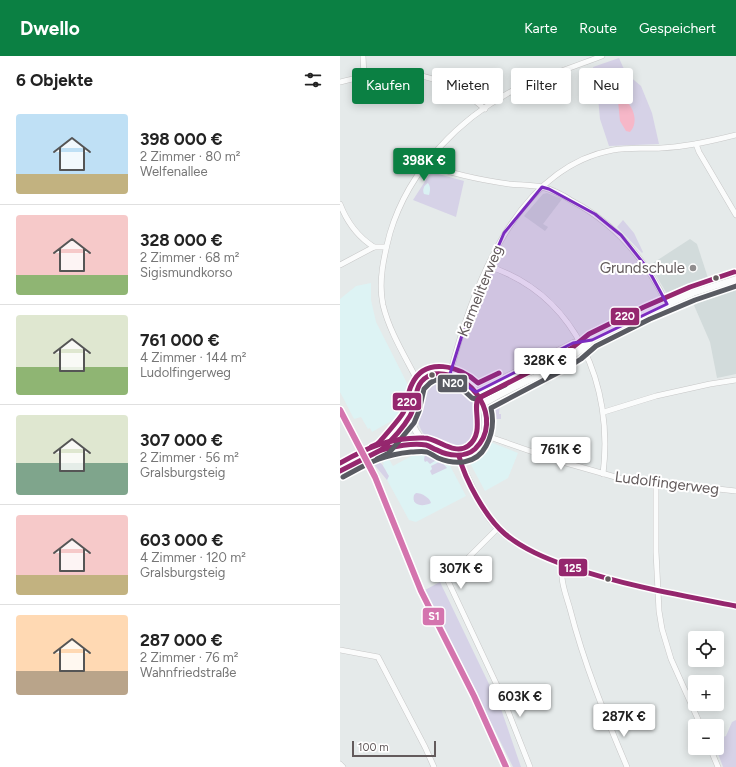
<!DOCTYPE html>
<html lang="de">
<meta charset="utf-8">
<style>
:root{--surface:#fff;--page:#f6f6f6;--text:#222;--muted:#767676;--line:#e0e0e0;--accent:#0b8043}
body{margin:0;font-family:Figtree,sans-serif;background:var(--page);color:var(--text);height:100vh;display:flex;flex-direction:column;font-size:15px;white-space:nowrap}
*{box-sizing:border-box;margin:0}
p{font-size:13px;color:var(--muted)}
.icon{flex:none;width:22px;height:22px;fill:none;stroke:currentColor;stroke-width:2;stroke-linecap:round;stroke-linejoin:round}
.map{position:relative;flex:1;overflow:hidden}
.sheet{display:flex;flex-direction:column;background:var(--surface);width:340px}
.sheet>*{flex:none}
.hud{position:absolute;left:12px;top:12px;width:324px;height:36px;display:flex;gap:8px}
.controls{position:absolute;left:348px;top:575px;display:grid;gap:8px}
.controls a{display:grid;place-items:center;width:36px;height:36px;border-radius:4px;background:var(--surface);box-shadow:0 2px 10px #0003;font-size:20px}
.scale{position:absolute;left:12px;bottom:10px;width:84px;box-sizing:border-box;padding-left:4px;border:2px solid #635b5c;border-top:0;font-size:11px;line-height:14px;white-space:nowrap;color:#635b5c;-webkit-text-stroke:3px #fff;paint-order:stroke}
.price{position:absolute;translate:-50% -34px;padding:0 9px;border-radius:4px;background:#fff;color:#222;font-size:13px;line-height:26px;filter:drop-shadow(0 1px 2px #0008)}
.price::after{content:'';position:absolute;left:50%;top:24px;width:12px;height:9px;margin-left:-6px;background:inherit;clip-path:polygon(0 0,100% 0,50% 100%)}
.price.current{background:var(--accent);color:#fff}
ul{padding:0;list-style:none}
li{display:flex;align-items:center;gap:12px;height:100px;padding:0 16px}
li+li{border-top:1px solid var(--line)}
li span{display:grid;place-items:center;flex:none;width:112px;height:80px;border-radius:4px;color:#555}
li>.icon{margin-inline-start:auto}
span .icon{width:48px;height:48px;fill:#fffc;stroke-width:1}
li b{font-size:17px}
h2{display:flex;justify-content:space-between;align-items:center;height:48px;padding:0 16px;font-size:17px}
.chip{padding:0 14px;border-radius:4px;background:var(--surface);box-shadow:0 2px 10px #0003;font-size:14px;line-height:36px}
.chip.current{background:var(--accent);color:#fff}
header{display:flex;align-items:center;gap:24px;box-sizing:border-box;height:56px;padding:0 20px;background:var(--accent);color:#fff}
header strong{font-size:19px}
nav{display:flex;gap:22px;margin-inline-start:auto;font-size:14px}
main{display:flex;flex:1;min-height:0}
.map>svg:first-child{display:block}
.commercial{fill:#ddf3f4}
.education{fill:#d2dbdb}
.green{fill:#d6d2e7}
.sand{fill:#daf1f3}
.water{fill:#f6b7c8}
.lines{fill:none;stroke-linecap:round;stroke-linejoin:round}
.stream{stroke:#f6b7c8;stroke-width:1.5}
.minor-casing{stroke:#c7c7c7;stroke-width:6}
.tertiary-casing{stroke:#c7c7c7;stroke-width:7}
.minor{stroke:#fbfcfc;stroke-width:5}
.tertiary{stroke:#fbfcfc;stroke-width:6}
.bus-1-casing{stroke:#fff;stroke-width:8}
.bus-2-casing{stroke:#fff;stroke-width:8}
.bus-3-casing{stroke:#fff;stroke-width:8}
.bus-1{stroke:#95276e;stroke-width:5}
.bus-2{stroke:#595b62;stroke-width:5}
.bus-3{stroke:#95276e;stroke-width:5}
.rail-1-casing{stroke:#fff;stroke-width:9}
.rail-1{stroke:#d474ae;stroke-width:6}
.marked{fill:#7b2cbf;fill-opacity:0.2;stroke:#7b2cbf;stroke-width:3;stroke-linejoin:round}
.poi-dot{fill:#908d8e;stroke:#fff;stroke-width:1.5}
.bus-dot{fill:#635b5c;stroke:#fff;stroke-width:1.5}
.labels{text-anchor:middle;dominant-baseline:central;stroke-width:4;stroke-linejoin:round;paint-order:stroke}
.poi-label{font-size:15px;fill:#635b5c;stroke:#fff;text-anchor:end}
.street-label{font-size:15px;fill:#635b5c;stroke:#fff}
.line-badge{stroke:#fff;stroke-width:1.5}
.badge-label{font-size:11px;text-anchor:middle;font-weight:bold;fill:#fff}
</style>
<header>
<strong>Dwello</strong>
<nav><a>Karte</a><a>Route</a><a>Gespeichert</a></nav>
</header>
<main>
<section class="sheet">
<h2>6 Objekte<svg class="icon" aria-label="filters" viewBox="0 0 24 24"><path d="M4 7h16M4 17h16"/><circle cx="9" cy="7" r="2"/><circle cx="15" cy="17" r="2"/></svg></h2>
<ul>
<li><span style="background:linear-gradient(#bfe0f5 75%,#c2b280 0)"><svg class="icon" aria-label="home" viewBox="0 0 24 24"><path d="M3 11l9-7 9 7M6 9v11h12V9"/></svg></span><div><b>398 000 €</b><p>2 Zimmer · 80 m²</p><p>Welfenallee</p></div></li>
<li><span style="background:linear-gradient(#f6c9c9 75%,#8fb573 0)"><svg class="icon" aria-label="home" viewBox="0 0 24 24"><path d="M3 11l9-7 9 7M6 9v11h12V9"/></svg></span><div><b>328 000 €</b><p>2 Zimmer · 68 m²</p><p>Sigismundkorso</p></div></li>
<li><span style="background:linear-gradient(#dfe7d0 65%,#8fb573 0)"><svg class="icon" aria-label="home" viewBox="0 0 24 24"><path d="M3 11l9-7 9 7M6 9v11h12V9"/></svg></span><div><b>761 000 €</b><p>4 Zimmer · 144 m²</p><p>Ludolfingerweg</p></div></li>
<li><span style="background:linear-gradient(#dfe7d0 60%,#7fa58c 0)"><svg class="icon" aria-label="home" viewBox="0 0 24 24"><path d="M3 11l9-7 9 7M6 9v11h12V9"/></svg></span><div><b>307 000 €</b><p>2 Zimmer · 56 m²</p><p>Gralsburgsteig</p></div></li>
<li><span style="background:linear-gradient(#f6c9c9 75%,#c2b280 0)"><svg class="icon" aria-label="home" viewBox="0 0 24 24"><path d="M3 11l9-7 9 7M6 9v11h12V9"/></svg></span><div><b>603 000 €</b><p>4 Zimmer · 120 m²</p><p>Gralsburgsteig</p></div></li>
<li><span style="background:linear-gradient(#ffd9b3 70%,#b9a48a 0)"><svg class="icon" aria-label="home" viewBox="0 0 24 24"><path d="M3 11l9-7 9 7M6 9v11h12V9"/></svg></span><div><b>287 000 €</b><p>2 Zimmer · 76 m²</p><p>Wahnfriedstraße</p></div></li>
</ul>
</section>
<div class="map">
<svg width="396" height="711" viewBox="0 0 396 711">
<rect width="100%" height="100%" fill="#e5eaea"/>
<g class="commercial">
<polygon points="31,227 31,244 36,266 70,333 65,352 62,359 32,376 30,372 28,373 21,361 14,363 0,336 0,243 16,230"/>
<polygon points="150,386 178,397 168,422 145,435 130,407 138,403 143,397"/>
<polygon points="83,396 107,404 126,440 76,466 69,464 40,411 44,408 40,401 46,398 53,410 77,397"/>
</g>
<g class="education">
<polygon points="207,137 222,143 203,168 208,171 205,175 184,160 203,138"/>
<polygon points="350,183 357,188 368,222 327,238 310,209"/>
<polygon points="396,232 396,318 377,322 370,286 353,247"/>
</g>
<g class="green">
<polygon points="279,2 283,11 288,19 301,30 312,57 319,88 269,90 260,63 258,41 253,11"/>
<polygon points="91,116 124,125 116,161 73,144"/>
<polygon points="283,164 294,177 303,196 302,197 277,171"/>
<polygon points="396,217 396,220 375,226 374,224"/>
<polygon points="352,241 354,244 334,252 332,252 331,250"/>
<polygon points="297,255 298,256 292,259 293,261 290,262 289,260 285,262 286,264 276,269 275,266"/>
<polygon points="272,267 272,271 253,280 245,282 245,280"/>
<polygon points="289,269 291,272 251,292 250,291 257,285 265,281 266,282 270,280 269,278 277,276 277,275 281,273 282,274 285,273 284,271"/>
<polygon points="204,307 205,310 177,324 176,322"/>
<polygon points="172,319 173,323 147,337 146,333"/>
<path d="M 96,322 C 121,322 145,343 141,370 C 140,376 137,384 132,389 C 125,395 118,395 109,393 C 99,390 89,385 83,377 C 72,362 76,327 96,322 Z"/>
<polygon points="160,349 159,358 161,358 161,363 155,363 154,352"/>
<path d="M 65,372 L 67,377 C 62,376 56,377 58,385 L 61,388 L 65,388 L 68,385 L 69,381 L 72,386 L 57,388 L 54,386 C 55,380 60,375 65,372 Z"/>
<polygon points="85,397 86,397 98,403 90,408 87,405 85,406 84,404"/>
<path d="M 36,405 C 43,406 45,414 49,420 L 47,424 L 32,406 Z"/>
<polygon points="101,405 107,412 92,419 90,415 92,413 91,410"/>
<path d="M 76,437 C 82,437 90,442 91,447 C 83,451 71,450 74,439 Z"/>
<polygon points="100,526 161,653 181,711 173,711 85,534"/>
<polygon points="396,664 396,711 383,711 376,692 377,692 377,683 386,680 392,666"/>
</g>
<path class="sand" d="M 88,127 C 91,131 90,135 89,139 L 84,138 C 82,134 84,129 88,127 Z"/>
<path class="water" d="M 282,41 C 292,48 300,65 290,76 L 286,75 L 280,65 L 278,45 Z"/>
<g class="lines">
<polyline class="stream" points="271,20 274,27 282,33 284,43"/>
<defs>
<g id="minor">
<polyline points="23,0 24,20"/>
<path d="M 0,26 C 13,23 26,19 39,18 C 78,13 116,27 145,53"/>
<polyline points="356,88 359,96 396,159"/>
<path d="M 86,108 C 112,118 141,124 169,128 C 179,129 191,129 202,131 C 213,134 223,139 232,145 C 276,168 306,204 327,248"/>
<path d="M 0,148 C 7,166 18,181 34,191"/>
<polyline points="0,209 34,191 46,191"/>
<path d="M 148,210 C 237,239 274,330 263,418"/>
<path d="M 110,318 C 132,233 175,112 273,94 C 289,91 305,93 321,92 C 347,91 372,85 396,79"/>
<path d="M 80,327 L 75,320 C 63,297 49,274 43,249 C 38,225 44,200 50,177 C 69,113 121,60 180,31 C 189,26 199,24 208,20 C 226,13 244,7 262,0"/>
<polyline points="264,356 316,340 370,328 396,324"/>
<polyline points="144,379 219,405 279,422 396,435"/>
<polyline points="316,427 316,496 319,555 322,573 331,603 361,670"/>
<polyline points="158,472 109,521 108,525 162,640 190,711"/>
<path d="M 223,508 C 219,522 226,539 230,553 C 244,608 265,659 287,711"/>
<polyline points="0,594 38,601 85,691 94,711"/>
<polyline points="370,692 378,711"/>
<polyline points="0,708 3,711"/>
</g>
<g id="tertiary">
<path d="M 96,317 C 165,313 159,429 94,392 C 83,386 73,375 71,362 C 69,345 78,321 96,317 Z"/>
<polyline points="136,336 233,287 252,284 307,257 353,237 396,223"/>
<path d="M 143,348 C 179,326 222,313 252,284"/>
<polyline points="42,393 71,357"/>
<path d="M 119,400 L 121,408 C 132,429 140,454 157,471 C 173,488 196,498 217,506 C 274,528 336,538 396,550"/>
<polyline points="0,415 42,393 87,389"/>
</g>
</defs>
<use href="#minor" class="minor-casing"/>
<use href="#tertiary" class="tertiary-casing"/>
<use href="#minor" class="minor"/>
<use href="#tertiary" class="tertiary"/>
<defs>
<g id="bus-1">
<path d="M 93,318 C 132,313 165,364 135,393 C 125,402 108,400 97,394 C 93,393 90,390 86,389 C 73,387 54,390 41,394 C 51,385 63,372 70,360 C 79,344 71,326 93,318 Z"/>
<polygon points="41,394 37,396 0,415"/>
<path d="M 119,400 C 125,424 146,462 165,478 C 183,493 205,502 227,510 C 282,529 339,539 396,550"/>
</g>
<g id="bus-2">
<polyline points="37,403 49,397 74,367 79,355 84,333 90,327 95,324 107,325 120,331 132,342 136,343 165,329"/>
<path d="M 3,421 C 29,407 41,399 71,396 C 76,396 82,395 87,396 C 90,397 94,400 98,402 C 115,409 136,409 146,390 C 152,379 154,365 151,352 L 225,313 L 241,303 L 256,290 L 310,263 L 355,244 L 396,230"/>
</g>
<g id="bus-3">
<path d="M 31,391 C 32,390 36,389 37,388 C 40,386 61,361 63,357 C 68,348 67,337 72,328 C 85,300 120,310 138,327 L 159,317"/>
<path d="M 0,407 C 29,391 50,381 84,382 C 98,382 114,400 128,390 C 146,377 131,350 139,342 L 218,301 L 233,291 L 249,278 L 304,251 L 350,231 L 394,216"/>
</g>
</defs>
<use href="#bus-1" class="bus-1-casing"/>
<use href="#bus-2" class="bus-2-casing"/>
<use href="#bus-3" class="bus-3-casing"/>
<use href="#bus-1" class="bus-1"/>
<use href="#bus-2" class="bus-2"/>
<use href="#bus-3" class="bus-3"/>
<defs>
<polyline id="rail-1" points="0,354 35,421 81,535 134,640 166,711"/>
</defs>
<use href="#rail-1" class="rail-1-casing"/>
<use href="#rail-1" class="rail-1"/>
</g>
<path class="marked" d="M 202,131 L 209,133 L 255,158 L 281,179 L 308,213 L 327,248 L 252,284 L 233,287 L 136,336 L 110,318 L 127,263 L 164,177 Z"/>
<circle class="poi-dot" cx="353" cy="212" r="4"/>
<g class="bus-dot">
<circle cx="376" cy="222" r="3.5"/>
<circle cx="92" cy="319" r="3.5"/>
<circle cx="268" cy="523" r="3.5"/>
</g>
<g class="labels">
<g class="poi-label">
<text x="345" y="212">Grundschule</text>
</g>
<g class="street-label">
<text transform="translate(140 235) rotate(-68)">Karmeliterweg</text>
<text transform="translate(327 427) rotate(7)">Ludolfingerweg</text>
</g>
</g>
<g class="line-badge">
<rect x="270" y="251" width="30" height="19" rx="4" fill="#95276e"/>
<rect x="97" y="318" width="31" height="19" rx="4" fill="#595b62"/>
<rect x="52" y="336" width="30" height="19" rx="4" fill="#95276e"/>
<rect x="218" y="502" width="30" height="19" rx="4" fill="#95276e"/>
<rect x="82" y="551" width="23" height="19" rx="4" fill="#d474ae"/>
</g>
<g class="badge-label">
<text x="285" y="264">220</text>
<text x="113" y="331">N20</text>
<text x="67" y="350">220</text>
<text x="233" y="516">125</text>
<text x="94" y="564">S1</text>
</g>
</svg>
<div class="controls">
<a><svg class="icon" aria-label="locate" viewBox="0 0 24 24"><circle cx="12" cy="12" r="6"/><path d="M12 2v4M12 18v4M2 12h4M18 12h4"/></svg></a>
<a>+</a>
<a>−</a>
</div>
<div class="scale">100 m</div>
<b class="price current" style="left:84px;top:126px">398K €</b>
<b class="price" style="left:205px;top:326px">328K €</b>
<b class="price" style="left:221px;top:415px">761K €</b>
<b class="price" style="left:121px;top:534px">307K €</b>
<b class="price" style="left:180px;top:662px">603K €</b>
<b class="price" style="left:284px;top:682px">287K €</b>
<div class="hud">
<a class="chip current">Kaufen</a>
<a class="chip">Mieten</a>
<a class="chip">Filter</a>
<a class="chip">Neu</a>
</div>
</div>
</main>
